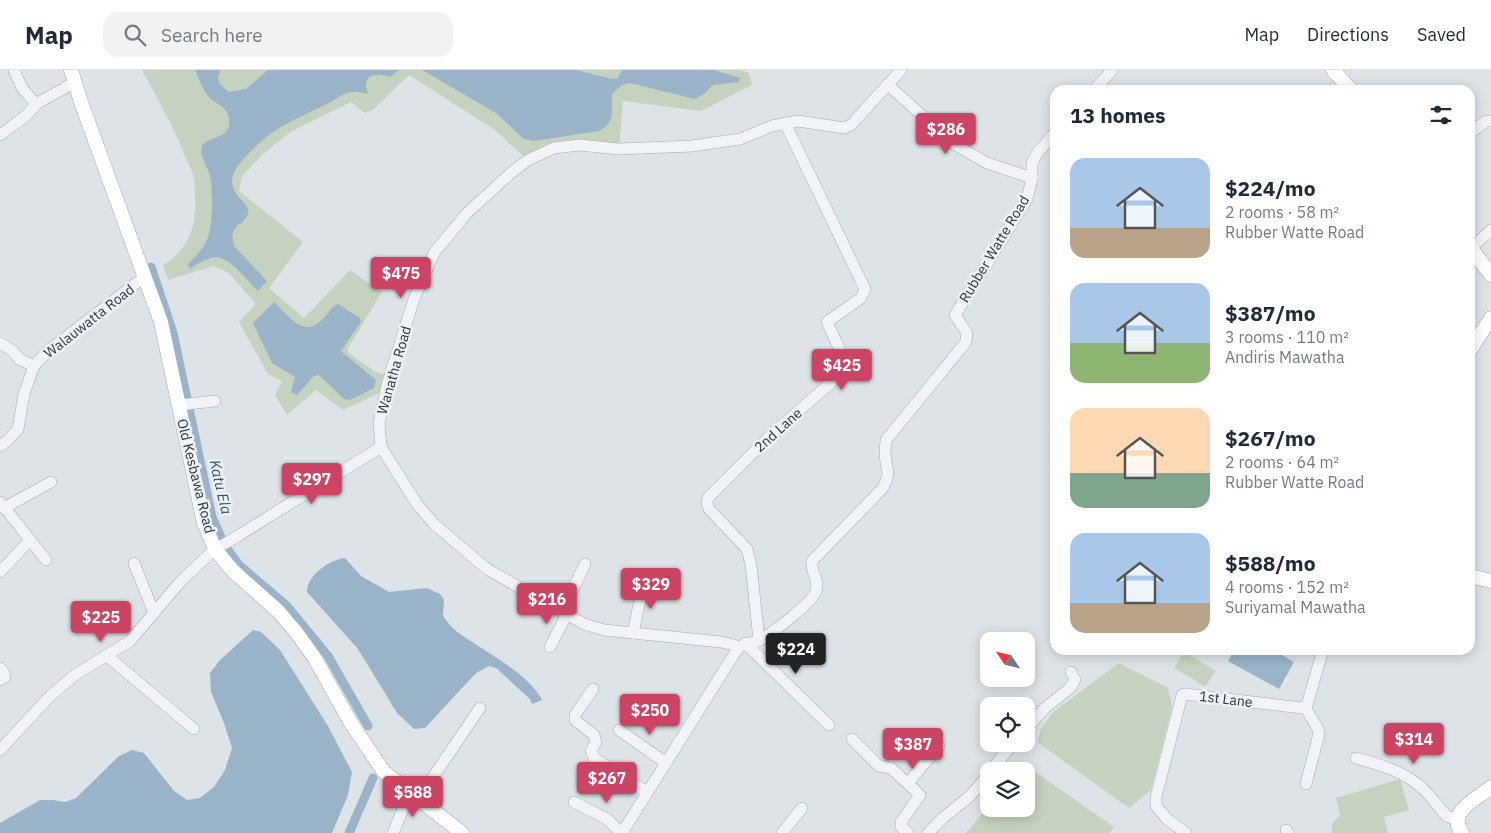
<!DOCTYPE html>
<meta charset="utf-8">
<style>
:root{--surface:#fff;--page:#f2f2f3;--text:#1f2937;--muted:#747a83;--line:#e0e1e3;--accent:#cc4463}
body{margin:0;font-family:"IBM Plex Sans",sans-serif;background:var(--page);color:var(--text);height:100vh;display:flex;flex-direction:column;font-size:19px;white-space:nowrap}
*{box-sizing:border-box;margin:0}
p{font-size:16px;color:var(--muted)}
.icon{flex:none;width:28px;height:28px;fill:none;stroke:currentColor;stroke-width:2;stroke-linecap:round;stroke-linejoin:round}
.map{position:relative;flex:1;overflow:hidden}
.panel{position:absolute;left:1050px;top:15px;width:425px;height:570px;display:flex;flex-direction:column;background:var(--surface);border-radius:15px;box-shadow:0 2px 12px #0003}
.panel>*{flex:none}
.needle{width:32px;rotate:305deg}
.fabs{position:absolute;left:980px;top:562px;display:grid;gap:10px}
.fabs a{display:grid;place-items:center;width:55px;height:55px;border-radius:10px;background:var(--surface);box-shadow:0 2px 12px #0003;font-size:25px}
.price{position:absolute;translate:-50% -42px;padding:0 11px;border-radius:5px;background:var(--accent);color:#fff;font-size:16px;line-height:32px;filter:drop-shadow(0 1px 2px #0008)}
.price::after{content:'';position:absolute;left:50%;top:30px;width:15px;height:11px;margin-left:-8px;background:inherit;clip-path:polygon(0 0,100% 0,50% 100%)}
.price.on{background:#222;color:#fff}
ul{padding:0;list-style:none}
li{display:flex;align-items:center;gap:15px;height:125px;padding:0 20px}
li span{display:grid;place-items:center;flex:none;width:140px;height:100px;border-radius:15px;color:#555}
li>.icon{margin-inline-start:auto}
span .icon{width:60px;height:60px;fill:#fffc;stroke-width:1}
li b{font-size:21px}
h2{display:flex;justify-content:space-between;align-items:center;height:60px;padding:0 20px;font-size:21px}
header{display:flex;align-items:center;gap:30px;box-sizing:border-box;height:70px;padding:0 25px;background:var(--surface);border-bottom:1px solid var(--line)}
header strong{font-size:24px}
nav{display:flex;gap:28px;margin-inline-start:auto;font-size:18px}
.search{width:350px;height:45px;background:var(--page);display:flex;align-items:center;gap:12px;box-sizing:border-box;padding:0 18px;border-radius:15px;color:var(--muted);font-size:19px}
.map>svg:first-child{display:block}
.green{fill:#c6d2c0}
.water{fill:#9ab3c8}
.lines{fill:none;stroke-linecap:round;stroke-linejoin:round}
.canal{stroke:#9ab3c8;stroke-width:9}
.minor-casing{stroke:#a4aab2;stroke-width:12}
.major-casing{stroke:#9ea8b3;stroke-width:15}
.minor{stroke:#f1f3f6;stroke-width:11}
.major{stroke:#fff;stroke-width:14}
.labels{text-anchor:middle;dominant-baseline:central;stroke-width:5;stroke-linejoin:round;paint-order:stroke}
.street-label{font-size:14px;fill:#28323e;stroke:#eef2f5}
.water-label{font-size:15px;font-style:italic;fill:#325472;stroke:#eef2f5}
</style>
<header>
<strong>Map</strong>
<div class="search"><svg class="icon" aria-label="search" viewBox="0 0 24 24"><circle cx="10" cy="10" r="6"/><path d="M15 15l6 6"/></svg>Search here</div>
<nav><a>Map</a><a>Directions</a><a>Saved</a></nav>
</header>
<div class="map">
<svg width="1491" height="763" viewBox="0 0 1491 763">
<rect width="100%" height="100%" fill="#dee3e8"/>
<g class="green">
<path d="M 142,0 L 740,0 L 749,3 L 752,15 L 701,41 L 623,31 L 619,79 L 579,75 L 528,90 L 495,60 L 409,5 L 373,40 L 364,43 L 351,32 L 292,61 L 264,83 L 242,106 L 239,121 L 303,172 L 269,218 L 304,248 L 350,200 L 382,222 L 347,280 L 349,283 L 376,302 L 390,306 L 386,320 L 343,340 L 316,320 L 287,345 L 275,325 L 282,311 L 268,304 L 239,252 L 256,234 L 229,203 L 214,196 L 168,210 L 163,195 C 189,180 197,155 195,126 C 195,120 195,113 194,107 C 192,100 188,93 185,86 C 173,56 157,28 142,0 Z"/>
<polygon points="1184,582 1216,601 1205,617 1174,598"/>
<polygon points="1119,593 1168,618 1172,637 1151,720 1129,738 1037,672 1041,659 1052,643"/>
<polygon points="1024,694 1114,757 1110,763 966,763 989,736 989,739 1026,739 1026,701 1018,701"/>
<polygon points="1400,709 1409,740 1384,747 1388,763 1332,763 1332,754 1340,745 1336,728"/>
</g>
<g class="water">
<path d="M 195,0 L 221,0 L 218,6 L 219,13 L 229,22 L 246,19 L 268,0 L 399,0 L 390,7 C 374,2 361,5 368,24 C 363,23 358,21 353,22 C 345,22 336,29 329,33 C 313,41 296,48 281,57 C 268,64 237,91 233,105 C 227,126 253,134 248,144 C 242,158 228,153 234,176 L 267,211 L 258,221 C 249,212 230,188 217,187 C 208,187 198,194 191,198 L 189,197 L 188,194 C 194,188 201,181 205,174 C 214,158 213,123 210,105 C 208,98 198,84 202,76 C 208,66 233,69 229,48 C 227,36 217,35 209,27 C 203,21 199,8 195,0 Z"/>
<path d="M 422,0 L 576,0 L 612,9 L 618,8 L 622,0 L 713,0 L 740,8 L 739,12 L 713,15 L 704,24 L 695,29 L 630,13 L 622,15 L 612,24 C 611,41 616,53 599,61 L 534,71 L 524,69 L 496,43 Z"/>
<path d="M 274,232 C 284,241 300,264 315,255 C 323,251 329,241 335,235 L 338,234 L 360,248 L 361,252 L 341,281 L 376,310 L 374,318 L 350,330 L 344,329 L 319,305 L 314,306 L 297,325 L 291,322 L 295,307 L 272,293 L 253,253 Z"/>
<path d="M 345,488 L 361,506 L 389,522 L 427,518 L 440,524 L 444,530 L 443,546 C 447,551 451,557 456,561 C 481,580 528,602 542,630 L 532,634 L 530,629 L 496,598 L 489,596 L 476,603 L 425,658 L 414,659 L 397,643 L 358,579 L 307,522 C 307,505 329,490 345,488 Z"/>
<polygon points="253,560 261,562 280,580 328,656 352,702 348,725 332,763 0,763 0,753 40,730 53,730 65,732 76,728 119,686 132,680 144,683 174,721 187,730 200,728 214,717 225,700 232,678 224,653 211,622 210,603 220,590"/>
<polygon points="1234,580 1273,580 1294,592 1279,619 1228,591"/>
</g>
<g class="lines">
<g class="canal">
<polyline points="151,197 173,263 212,447 225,476 239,495 287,536 328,586 368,656"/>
<polyline points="349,763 373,708"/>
</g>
<defs>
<g id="minor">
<polyline points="14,0 22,18 36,34"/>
<polyline points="888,15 954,74 987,93 1032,108"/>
<polyline points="1094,20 1112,0"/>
<polyline points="1470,63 1486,51 1491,51"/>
<polyline points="0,65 27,45 36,34 75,12"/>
<polyline points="1471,178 1491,160"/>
<polyline points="0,273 13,281 19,289 34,296"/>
<polyline points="179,335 215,331"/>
<polyline points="0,376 8,370 18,359 24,324 34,296 48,281 144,207"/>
<polyline points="0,432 46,490"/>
<polyline points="4,438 51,412"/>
<polyline points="134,493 154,543"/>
<polyline points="0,502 30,470"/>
<polyline points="562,542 585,494"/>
<polyline points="633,563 644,511"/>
<polyline points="759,570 751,495 747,479 709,439 707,433 708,428 770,366 842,303 845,291 827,252 861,228 865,219 785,53"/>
<polyline points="745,573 829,655"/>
<polyline points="550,577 567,544"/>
<polyline points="738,578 734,575 721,572 604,560 584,554 487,499 434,454 417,434 381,377 379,353 387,315 414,229 434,183 467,143 511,103 528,90 554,78 579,75 619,79 692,76 740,69 772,56 798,51 844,58 851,55 901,0"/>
<polyline points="106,585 194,659"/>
<polyline points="0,598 4,603 5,607 0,610"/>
<polyline points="593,619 575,645 575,650 594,665 596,672 591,681 594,688 647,722"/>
<polyline points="1305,637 1318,659 1319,664 1306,714"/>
<polyline points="1026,659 1045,638 1070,618 1075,610 1071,602"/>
<polyline points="619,660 666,693"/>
<polyline points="852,669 879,696 891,698 920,725 901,752 901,757 908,763"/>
<polyline points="0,680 50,626 75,605 130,571 181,511 215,479 228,472 381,377"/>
<path d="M 1356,688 C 1381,695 1407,702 1425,721 C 1434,729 1439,739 1448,747 L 1456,748"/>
<polyline points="990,701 1013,674"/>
<polyline points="908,713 939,676"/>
<polyline points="418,729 480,638"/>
<polyline points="574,732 607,749 621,763"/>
<polyline points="1286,760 1288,763"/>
<polyline points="393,763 410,722"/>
<path d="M 622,763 L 738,578 C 747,571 752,574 760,570 C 771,564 813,532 816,521 C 820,510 810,502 812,491 L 882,419 C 893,401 885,399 885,382 C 885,378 886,374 886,370 L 966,272 L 967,263 L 955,245 L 1027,129 L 1032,108 L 1032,93 L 1038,82 L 1055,63"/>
<polyline points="782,763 802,738"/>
<polyline points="928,763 943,748 970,726 989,704"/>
<polyline points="1186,763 1167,749 1156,736 1156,727 1182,625 1185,624 1302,638 1307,635 1323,580"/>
</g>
<g id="major">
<polyline points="71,0 81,32 161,252 204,453 215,479 232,500 278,541 296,562 314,587 351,653 384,702 462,763"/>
<polyline points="1333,0 1351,20"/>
<polyline points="1470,177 1491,205"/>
<polyline points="1470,280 1491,248"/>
<polyline points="1470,506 1491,511"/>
<path d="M 1462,763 C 1446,742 1477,729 1491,717"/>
</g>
</defs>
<use href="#minor" class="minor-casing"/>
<use href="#major" class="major-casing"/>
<use href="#minor" class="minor"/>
<use href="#major" class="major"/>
</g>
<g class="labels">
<g class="street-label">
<text transform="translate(994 179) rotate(-59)">Rubber Watte Road</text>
<text transform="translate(89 251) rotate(-38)">Walauwatta Road</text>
<text transform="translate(394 300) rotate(-74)">Wanatha Road</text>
<text transform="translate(778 360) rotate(-42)">2nd Lane</text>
<text transform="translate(196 406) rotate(76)">Old Kesbawa Road</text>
<text transform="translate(1226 629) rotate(7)">1st Lane</text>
</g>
<g class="water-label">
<text transform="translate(221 417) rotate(77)">Katu Ela</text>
</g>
</g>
</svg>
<div class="fabs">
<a><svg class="needle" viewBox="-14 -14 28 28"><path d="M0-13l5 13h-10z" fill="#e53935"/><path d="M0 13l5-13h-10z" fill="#747a83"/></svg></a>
<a><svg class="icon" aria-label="locate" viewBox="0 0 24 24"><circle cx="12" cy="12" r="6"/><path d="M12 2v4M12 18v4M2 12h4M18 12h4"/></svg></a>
<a><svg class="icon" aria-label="layers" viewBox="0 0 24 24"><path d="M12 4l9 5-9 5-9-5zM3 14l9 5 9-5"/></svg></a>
</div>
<b class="price" style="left:946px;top:85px">$286</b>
<b class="price" style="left:401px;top:229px">$475</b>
<b class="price" style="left:842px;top:321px">$425</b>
<b class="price" style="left:312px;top:435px">$297</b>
<b class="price" style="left:651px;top:540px">$329</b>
<b class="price" style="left:547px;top:555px">$216</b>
<b class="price" style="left:101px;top:573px">$225</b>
<b class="price on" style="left:796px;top:605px">$224</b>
<b class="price" style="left:650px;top:666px">$250</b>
<b class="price" style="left:1414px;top:695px">$314</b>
<b class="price" style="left:913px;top:700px">$387</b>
<b class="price" style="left:607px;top:734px">$267</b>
<b class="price" style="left:413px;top:748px">$588</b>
<section class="panel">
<h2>13 homes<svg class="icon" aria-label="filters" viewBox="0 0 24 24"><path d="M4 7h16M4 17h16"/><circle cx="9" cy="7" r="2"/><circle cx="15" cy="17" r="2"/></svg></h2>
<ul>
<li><span style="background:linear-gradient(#a9c7e8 70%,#b9a48a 0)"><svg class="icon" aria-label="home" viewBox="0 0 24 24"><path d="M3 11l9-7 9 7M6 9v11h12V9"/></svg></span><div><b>$224/mo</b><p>2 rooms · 58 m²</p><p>Rubber Watte Road</p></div></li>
<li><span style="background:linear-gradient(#a9c7e8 60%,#8fb573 0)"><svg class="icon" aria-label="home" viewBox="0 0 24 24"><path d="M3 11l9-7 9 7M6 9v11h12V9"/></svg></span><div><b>$387/mo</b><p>3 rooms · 110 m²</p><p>Andiris Mawatha</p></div></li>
<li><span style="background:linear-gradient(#ffd9b3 65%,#7fa58c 0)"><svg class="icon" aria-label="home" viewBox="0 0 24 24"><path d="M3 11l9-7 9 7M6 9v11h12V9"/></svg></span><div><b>$267/mo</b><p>2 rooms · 64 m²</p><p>Rubber Watte Road</p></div></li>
<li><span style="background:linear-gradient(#a9c7e8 70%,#b9a48a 0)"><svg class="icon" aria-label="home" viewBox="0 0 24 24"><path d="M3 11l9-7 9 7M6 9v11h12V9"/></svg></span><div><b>$588/mo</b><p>4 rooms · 152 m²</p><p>Suriyamal Mawatha</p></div></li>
</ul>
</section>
</div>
